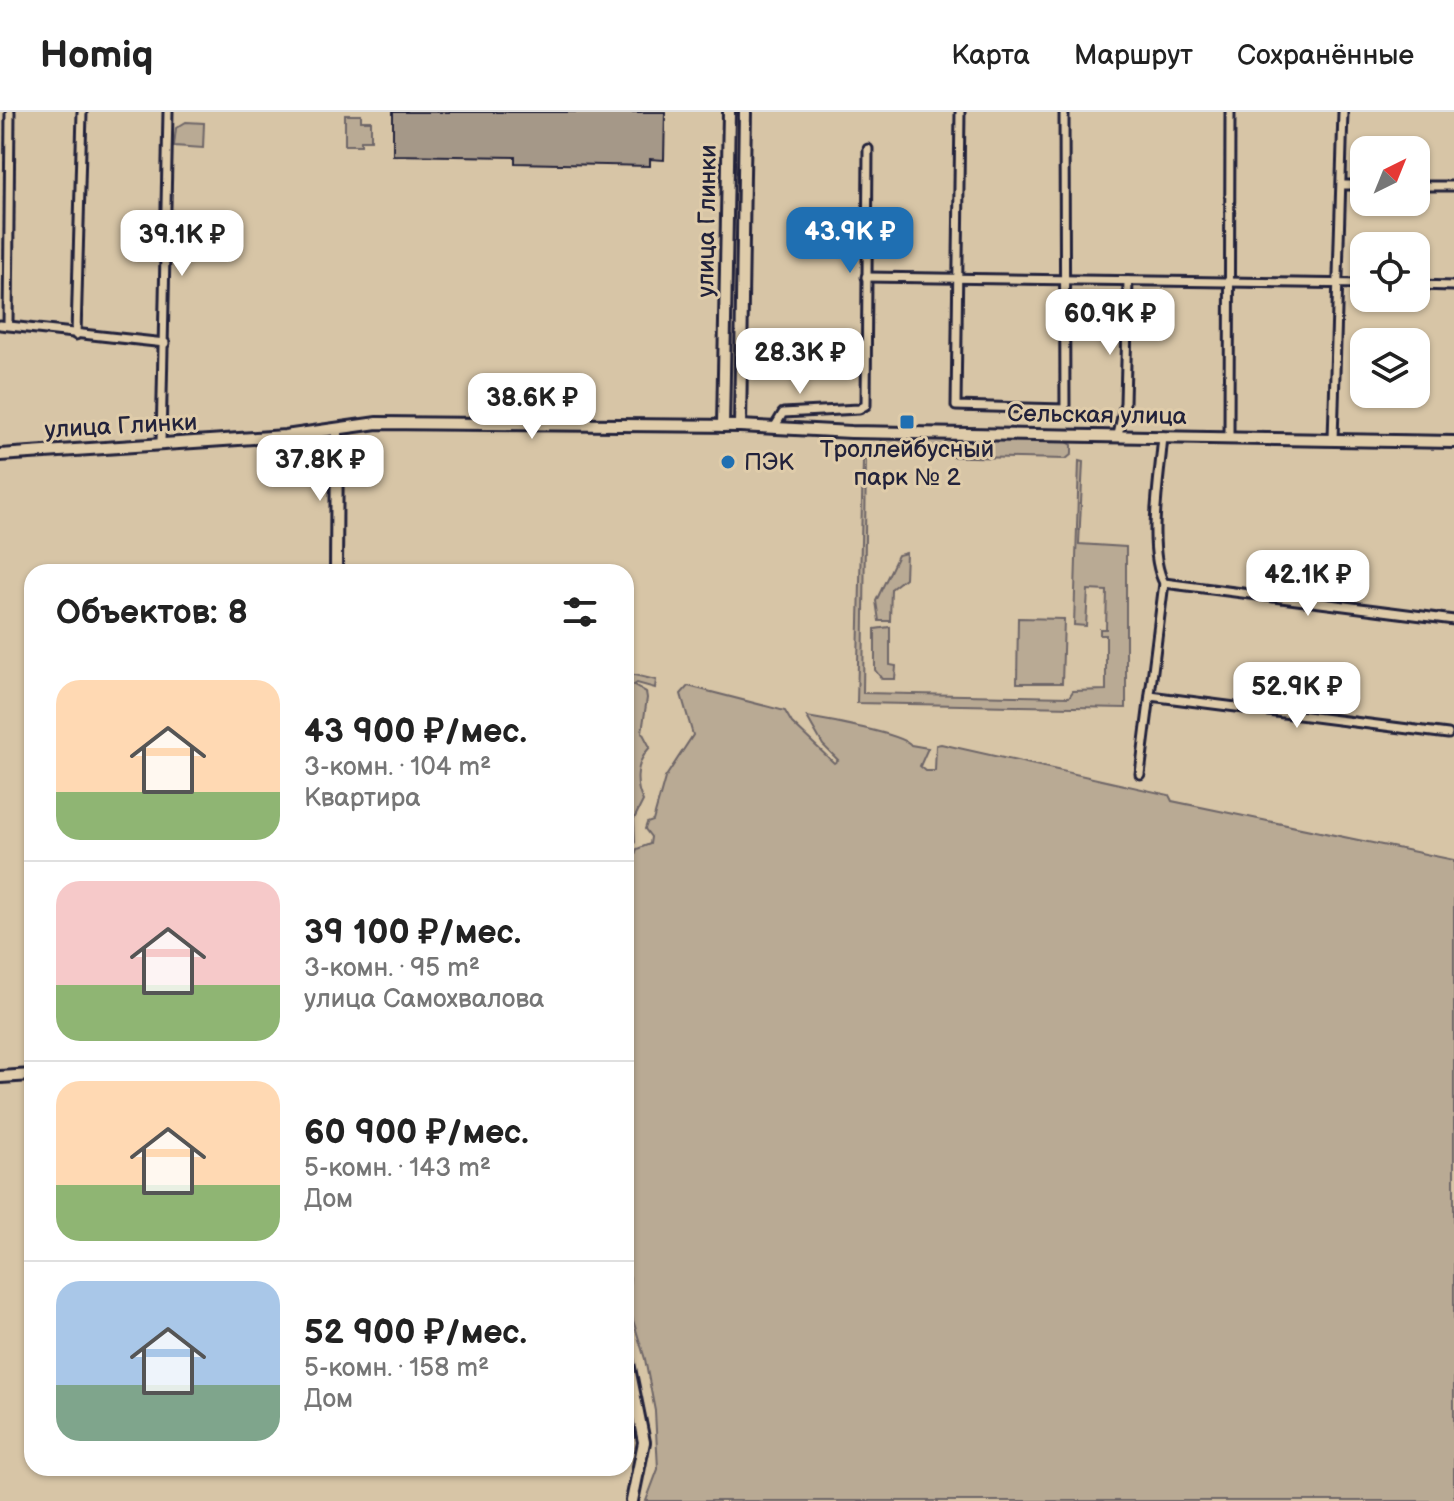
<!DOCTYPE html>
<html lang="ru">
<meta charset="utf-8">
<style>
:root{--surface:#fff;--page:#f6f6f6;--text:#222;--muted:#767676;--line:#e0e0e0;--accent:#1f6fb2}
body{margin:0;font-family:"Balsamiq Sans",sans-serif;background:var(--page);color:var(--text);height:100vh;display:flex;flex-direction:column;font-size:30px;white-space:nowrap}
*{box-sizing:border-box;margin:0}
p{font-size:26px;color:var(--muted)}
.icon{flex:none;width:44px;height:44px;fill:none;stroke:currentColor;stroke-width:2;stroke-linecap:round;stroke-linejoin:round}
.map{position:relative;flex:1;overflow:hidden}
.sheet{position:absolute;left:24px;top:452px;width:610px;height:912px;display:flex;flex-direction:column;background:var(--surface);border-radius:24px;box-shadow:0 2px 6px #0004}
.sheet>*{flex:none}
.needle{width:52px;rotate:43deg}
.buttons{position:absolute;left:1350px;top:24px;display:grid;gap:16px}
.buttons a{display:grid;place-items:center;width:80px;height:80px;border-radius:16px;background:var(--surface);box-shadow:0 2px 6px #0004;font-size:40px}
.price{position:absolute;translate:-50% -68px;padding:0 18px;border-radius:16px;background:#fff;color:#222;font-size:26px;line-height:52px;filter:drop-shadow(0 2px 4px #0008)}
.price::after{content:'';position:absolute;left:50%;top:48px;width:24px;height:18px;margin-left:-12px;background:inherit;clip-path:polygon(0 0,100% 0,50% 100%)}
.price.on{background:var(--accent);color:#fff}
ul{padding:0;list-style:none}
li{display:flex;align-items:center;gap:24px;height:200px;padding:0 32px}
li+li{border-top:2px solid var(--line)}
li span{display:grid;place-items:center;flex:none;width:224px;height:160px;border-radius:24px;color:#555}
li>.icon{margin-inline-start:auto}
span .icon{width:96px;height:96px;fill:#fffc;stroke-width:1}
li b{font-size:34px}
h2{display:flex;justify-content:space-between;align-items:center;height:96px;padding:0 32px;font-size:34px}
header{display:flex;align-items:center;gap:48px;box-sizing:border-box;height:112px;padding:0 40px;background:var(--surface);border-bottom:2px solid var(--line)}
header strong{font-size:38px}
nav{display:flex;gap:44px;margin-inline-start:auto;font-size:28px}
.map>svg:first-child{display:block}
.green{fill:#b9aa94;stroke:#6e6668;stroke-width:2}
.building{fill:#a59888;stroke:#22223b;stroke-width:2}
.lines{fill:none;stroke-linecap:round;stroke-linejoin:round}
.street-casing{stroke:#22223b;stroke-width:13}
.secondary-casing{stroke:#22223b;stroke-width:16}
.street{stroke:#dfccaa;stroke-width:7}
.secondary{stroke:#dfccaa;stroke-width:10}
.poi-dot{fill:#1f6fb2;stroke:#dfccaa;stroke-width:3}
.labels{text-anchor:middle;dominant-baseline:central;stroke-width:6;stroke-linejoin:round;paint-order:stroke}
.street-label{font-size:24px;fill:#22223b;stroke:#dfccaa}
.poi-label{font-size:24px;fill:#22223b;stroke:#dfccaa}
</style>
<header>
<strong>Homiq</strong>
<nav><a>Карта</a><a>Маршрут</a><a>Сохранённые</a></nav>
</header>
<div class="map">
<svg width="1454" height="1389" viewBox="0 0 1454 1389">
<rect width="100%" height="100%" fill="#d7c5a6"/>
<filter id="ink" filterUnits="userSpaceOnUse"><feTurbulence type="fractalNoise" baseFrequency=".0125" numOctaves="2"/><feDisplacementMap in="SourceGraphic" scale="16" xChannelSelector="R" yChannelSelector="G"/><feConvolveMatrix kernelMatrix="1 2 1 2 8 2 1 2 1" color-interpolation-filters="sRGB"/></filter>
<g filter="url(#ink)">
<g class="green">
<polygon points="345,3 361,3 361,9 371,9 371,28 361,28 361,33 345,33"/>
<polygon points="186,10 204,11 203,36 174,34 176,16"/>
<polygon points="884,325 1065,329 1072,333 1072,342 1066,347 884,343 878,333"/>
<polygon points="866,347 863,581 1069,585 1073,579 1106,578 1106,523 1100,523 1100,517 1106,517 1107,479 1088,478 1086,514 1074,513 1079,349 1083,350 1079,432 1126,435 1126,596 857,591 863,349"/>
<polygon points="906,441 905,466 891,477 890,509 879,509 876,489 898,443"/>
<polygon points="1018,506 1064,507 1062,571 1017,571"/>
<polygon points="890,515 890,553 896,554 895,567 882,567 875,558 875,517"/>
<path d="M 626,561 L 656,568 L 655,576 L 637,571 L 634,573 L 646,580 L 647,586 L 642,620 L 650,635 C 636,650 634,671 643,689 L 634,707 L 635,730 L 626,749 Z"/>
<path d="M 688,574 L 785,599 L 792,611 L 834,651 L 838,648 L 823,633 L 807,605 C 826,608 903,622 911,633 L 928,636 L 920,654 L 926,659 L 935,659 L 936,633 L 941,632 L 1169,683 L 1172,689 L 1454,748 L 1454,1389 L 646,1389 L 658,1357 L 655,1299 L 645,1247 L 627,1189 L 630,1166 L 626,1161 L 626,768 L 637,737 L 650,732 L 651,725 L 645,717 L 647,711 L 653,709 L 665,666 L 693,623 L 681,582 Z"/>
</g>
<polygon class="building" points="393,0 665,0 664,48 650,47 650,54 515,51 515,45 393,43"/>
<g class="lines">
<defs>
<g id="street">
<polyline points="960,0 956,294 1065,297 1064,0"/>
<polyline points="1343,73 1364,73"/>
<polyline points="1416,74 1454,74"/>
<polyline points="866,165 1364,172"/>
<polyline points="1416,173 1454,174"/>
<polyline points="0,213 165,231"/>
<polyline points="8,213 10,0"/>
<polyline points="76,223 82,0"/>
<polyline points="774,316 783,301 859,297 866,293 868,37"/>
<polyline points="1118,323 1125,291 1128,169"/>
<polyline points="1229,325 1230,0"/>
<polyline points="1333,327 1343,0"/>
<polyline points="161,331 168,0"/>
<polyline points="1164,471 1454,508"/>
<polyline points="1150,584 1448,622"/>
<path d="M 1140,662 L 1164,471 C 1146,437 1160,364 1163,324"/>
</g>
<g id="secondary">
<polyline points="723,314 729,0"/>
<polyline points="740,314 745,0"/>
<polyline points="0,343 285,324 377,311 740,314 851,320 1454,330"/>
<polyline points="336,460 337,320"/>
<polyline points="0,965 32,963"/>
<polyline points="626,1241 644,1330 632,1389"/>
</g>
</defs>
<use href="#street" class="street-casing"/>
<use href="#secondary" class="secondary-casing"/>
<use href="#street" class="street"/>
<use href="#secondary" class="secondary"/>
</g>
</g>
<g class="poi-dot">
<rect x="899" y="302" width="16" height="16" rx="4"/>
<circle cx="728" cy="350" r="8"/>
</g>
<g class="labels">
<g class="street-label">
<text transform="translate(707 109) rotate(-89)">улица Глинки</text>
<text transform="translate(1097 303) rotate(1)">Сельская улица</text>
<text transform="translate(121 314) rotate(-3)">улица Глинки</text>
</g>
<g class="poi-label">
<text x="907" y="337">Троллейбусный<tspan x="907" dy="28">парк № 2</tspan></text>
<text x="744" y="350" text-anchor="start">ПЭК</text>
</g>
</g>
</svg>
<div class="buttons">
<a><svg class="needle" viewBox="-14 -14 28 28"><path d="M0-13l5 13h-10z" fill="#e53935"/><path d="M0 13l5-13h-10z" fill="#767676"/></svg></a>
<a><svg class="icon" aria-label="locate" viewBox="0 0 24 24"><circle cx="12" cy="12" r="6"/><path d="M12 2v4M12 18v4M2 12h4M18 12h4"/></svg></a>
<a><svg class="icon" aria-label="layers" viewBox="0 0 24 24"><path d="M12 4l9 5-9 5-9-5zM3 14l9 5 9-5"/></svg></a>
</div>
<b class="price on" style="left:850px;top:163px">43.9K ₽</b>
<b class="price" style="left:182px;top:166px">39.1K ₽</b>
<b class="price" style="left:1110px;top:245px">60.9K ₽</b>
<b class="price" style="left:800px;top:284px">28.3K ₽</b>
<b class="price" style="left:532px;top:329px">38.6K ₽</b>
<b class="price" style="left:320px;top:391px">37.8K ₽</b>
<b class="price" style="left:1308px;top:506px">42.1K ₽</b>
<b class="price" style="left:1297px;top:618px">52.9K ₽</b>
<section class="sheet">
<h2>Объектов: 8<svg class="icon" aria-label="filters" viewBox="0 0 24 24"><path d="M4 7h16M4 17h16"/><circle cx="9" cy="7" r="2"/><circle cx="15" cy="17" r="2"/></svg></h2>
<ul>
<li><span style="background:linear-gradient(#ffd9b3 70%,#8fb573 0)"><svg class="icon" aria-label="home" viewBox="0 0 24 24"><path d="M3 11l9-7 9 7M6 9v11h12V9"/></svg></span><div><b>43 900 ₽/мес.</b><p>3-комн. · 104 m²</p><p>Квартира</p></div></li>
<li><span style="background:linear-gradient(#f6c9c9 65%,#8fb573 0)"><svg class="icon" aria-label="home" viewBox="0 0 24 24"><path d="M3 11l9-7 9 7M6 9v11h12V9"/></svg></span><div><b>39 100 ₽/мес.</b><p>3-комн. · 95 m²</p><p>улица Самохвалова</p></div></li>
<li><span style="background:linear-gradient(#ffd9b3 65%,#8fb573 0)"><svg class="icon" aria-label="home" viewBox="0 0 24 24"><path d="M3 11l9-7 9 7M6 9v11h12V9"/></svg></span><div><b>60 900 ₽/мес.</b><p>5-комн. · 143 m²</p><p>Дом</p></div></li>
<li><span style="background:linear-gradient(#a9c7e8 65%,#7fa58c 0)"><svg class="icon" aria-label="home" viewBox="0 0 24 24"><path d="M3 11l9-7 9 7M6 9v11h12V9"/></svg></span><div><b>52 900 ₽/мес.</b><p>5-комн. · 158 m²</p><p>Дом</p></div></li>
</ul>
</section>
</div>
